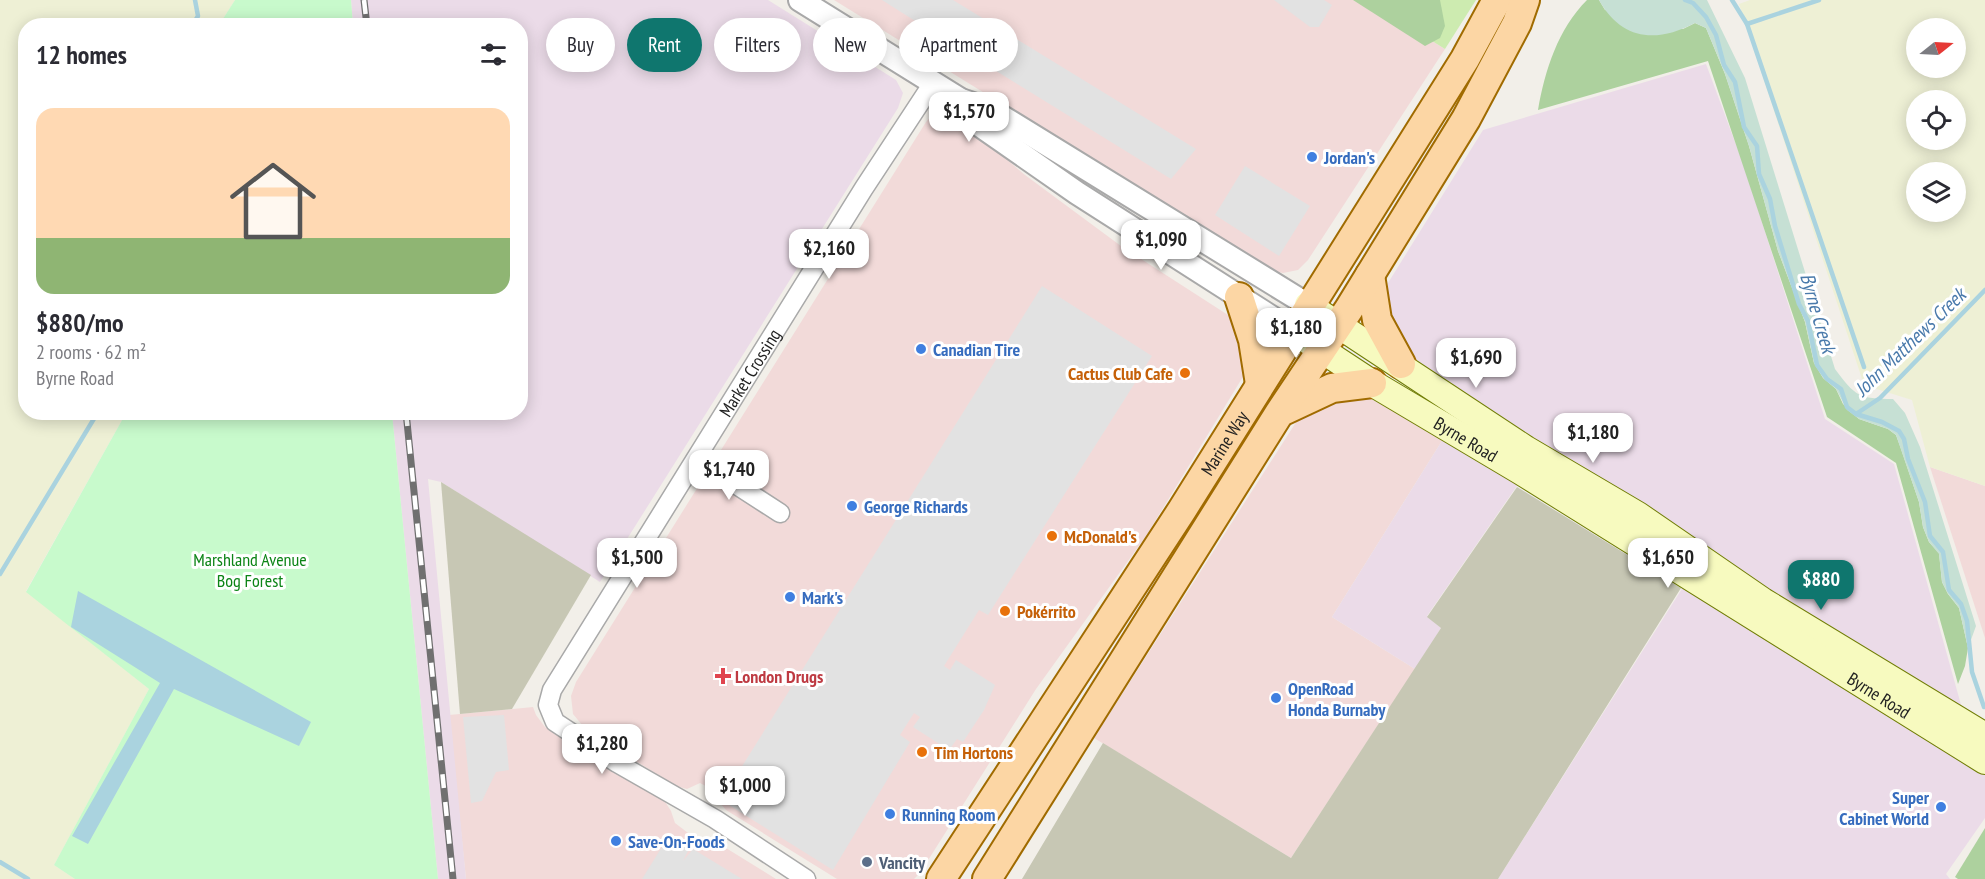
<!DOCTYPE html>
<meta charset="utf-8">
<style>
:root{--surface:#fff;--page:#f2f2f3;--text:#2b2b33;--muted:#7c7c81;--line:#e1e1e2;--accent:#0f766e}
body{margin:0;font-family:"PT Sans Narrow",sans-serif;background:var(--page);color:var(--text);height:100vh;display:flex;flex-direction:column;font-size:22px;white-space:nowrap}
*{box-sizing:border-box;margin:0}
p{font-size:20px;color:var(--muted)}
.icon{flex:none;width:33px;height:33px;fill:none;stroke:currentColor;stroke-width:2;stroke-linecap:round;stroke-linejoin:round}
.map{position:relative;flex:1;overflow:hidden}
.sheet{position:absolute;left:18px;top:18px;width:510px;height:402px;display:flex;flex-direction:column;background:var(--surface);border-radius:24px;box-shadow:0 3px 15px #0003}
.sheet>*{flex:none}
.top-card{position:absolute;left:546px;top:18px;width:570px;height:54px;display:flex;gap:12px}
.needle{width:39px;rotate:72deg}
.fabs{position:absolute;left:1906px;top:18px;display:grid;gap:12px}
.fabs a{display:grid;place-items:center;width:60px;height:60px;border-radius:50%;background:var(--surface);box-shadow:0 3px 15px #0003;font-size:30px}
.price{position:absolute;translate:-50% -51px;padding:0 14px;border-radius:12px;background:#fff;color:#222;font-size:20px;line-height:39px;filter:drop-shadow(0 2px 3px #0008)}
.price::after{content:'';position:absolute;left:50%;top:36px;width:18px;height:14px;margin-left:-9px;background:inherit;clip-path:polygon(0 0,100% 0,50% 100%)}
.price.active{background:var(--accent);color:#fff}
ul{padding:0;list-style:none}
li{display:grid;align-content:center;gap:12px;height:318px;padding:0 18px}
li+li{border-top:2px solid var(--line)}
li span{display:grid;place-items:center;height:186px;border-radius:18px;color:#555}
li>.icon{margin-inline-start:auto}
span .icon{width:108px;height:108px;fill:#fffc;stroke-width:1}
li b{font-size:26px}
h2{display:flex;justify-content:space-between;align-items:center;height:72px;padding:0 18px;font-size:26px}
.chip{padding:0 21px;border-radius:27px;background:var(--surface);box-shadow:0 3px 15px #0003;font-size:21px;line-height:54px}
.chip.active{background:var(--accent);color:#fff}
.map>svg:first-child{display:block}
.commercial{fill:#f2dad9}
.industrial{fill:#ebdbe8}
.construction{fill:#c7c7b4}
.farmland{fill:#eef0d5;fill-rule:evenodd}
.grass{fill:#cdebb0}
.forest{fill:#add19e}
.wetland{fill:#c6e0d4}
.park{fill:#c8facc}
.parking{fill:#e2e2e2}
.water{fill:#aad3df}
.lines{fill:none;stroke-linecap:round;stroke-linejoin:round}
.stream{stroke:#aad3df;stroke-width:4.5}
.minor-casing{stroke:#a9a9a9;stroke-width:21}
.tertiary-casing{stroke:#a9a9a9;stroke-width:26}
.secondary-casing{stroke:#707d05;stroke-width:28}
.primary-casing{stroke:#a06b00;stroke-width:32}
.minor{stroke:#fff;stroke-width:18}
.tertiary{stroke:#fff;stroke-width:22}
.secondary{stroke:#f7fabf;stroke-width:26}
.primary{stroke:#fcd6a4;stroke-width:28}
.rail-casing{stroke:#707070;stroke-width:7}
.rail{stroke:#fff;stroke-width:4.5;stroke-dasharray:14;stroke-linecap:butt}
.shop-dot{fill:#3f7fe0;stroke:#fff;stroke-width:2}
.food-dot{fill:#e8710a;stroke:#fff;stroke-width:2}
.health-dot{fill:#e0444e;stroke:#fff;stroke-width:2}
.service-dot{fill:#5c6f8a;stroke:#fff;stroke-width:2}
.labels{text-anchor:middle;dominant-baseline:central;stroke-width:6;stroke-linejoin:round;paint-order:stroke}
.shop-label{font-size:18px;font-weight:bold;fill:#366cbe;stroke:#fff;text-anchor:start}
.food-label{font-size:18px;font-weight:bold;fill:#c56008;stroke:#fff;text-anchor:start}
.street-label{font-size:18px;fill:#222;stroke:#fff}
.park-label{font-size:18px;fill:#0c8416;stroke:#fff}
.health-label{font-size:18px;font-weight:bold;fill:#be3a42;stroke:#fff;text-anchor:start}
.service-label{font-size:18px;font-weight:bold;fill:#4e5e75;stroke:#fff;text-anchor:start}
.water-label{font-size:20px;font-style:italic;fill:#4a7aab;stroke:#fff}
</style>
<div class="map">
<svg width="1985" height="879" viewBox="0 0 1985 879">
<rect width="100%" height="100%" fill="#f2efe9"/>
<g class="commercial">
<polygon points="834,0 1366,0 1445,49 1308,260 1298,270 1283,273 1271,270"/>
<polygon points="940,112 956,117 1025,175 1121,246 1228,315 1238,325 1244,375 1146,536 1036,689 920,873 914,879 837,879 726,810 720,803 717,792 700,783 687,789 676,786 587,731 573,714 571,696 576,682 926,122 932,115"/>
<polygon points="1361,396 1384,403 1445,436 1332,617 1415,669 1291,858 1094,738 1300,416 1308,407"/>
<polygon points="1930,467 1985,486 1985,638"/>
<polygon points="533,707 536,715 545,727 664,800 671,811 675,823 696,839 713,840 776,879 466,879 449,715"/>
</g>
<g class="industrial">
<polygon points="351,0 768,0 896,80 903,93 898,108 600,582 441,482 428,479 466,879 438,879 392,413 520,412 520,26 353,25"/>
<polygon points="1706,64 1745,169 1825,419 1894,464 1963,712 1752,580 1679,530 1426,369 1398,340 1384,299 1388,283 1483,130"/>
<polygon points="1445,436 1521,480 1427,616 1441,628 1415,669 1332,617"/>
<polygon points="1685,584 1985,771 1985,818 1946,874 1950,879 1498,879"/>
</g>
<g class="construction">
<polygon points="441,482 591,575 512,709 460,714"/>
<polygon points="1517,487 1681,588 1498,879 1022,879 1103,743 1291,858 1441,628 1427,617"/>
</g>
<g class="farmland">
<polygon points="0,0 235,0 219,25 26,26 26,412 126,413 26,591 149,689 54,865 75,879 0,879"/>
<path d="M 1750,0 L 1985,0 L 1985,486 L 1930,467 L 1912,400 L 1864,385 L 1739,4 ZM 1917,28 L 1956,28 L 1956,68 L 1917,68 ZM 1917,100 L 1956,100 L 1956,140 L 1917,140 ZM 1917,172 L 1956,172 L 1956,212 L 1917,212 Z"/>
</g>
<polygon class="grass" points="1366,0 1476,0 1445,49"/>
<g class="forest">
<polygon points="1353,0 1440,0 1445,26 1440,38 1425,46"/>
<path d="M 1587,0 L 1599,0 L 1605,10 L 1683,29 L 1695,23 L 1706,28 L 1725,74 L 1749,146 L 1778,251 L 1805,322 L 1814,363 L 1823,378 L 1836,389 L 1843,404 L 1859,419 L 1888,429 L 1896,435 L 1900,446 L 1919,502 L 1923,527 L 1929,542 L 1939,553 L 1942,582 L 1948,594 L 1959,608 L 1968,648 L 1965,666 L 1958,684 L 1896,463 L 1827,417 L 1708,61 L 1538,110 C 1545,70 1558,29 1587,0 Z"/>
<polygon points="1985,828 1985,879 1958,879 1955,877"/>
</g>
<path class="wetland" d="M 1599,0 L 1707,0 L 1745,78 L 1835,369 C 1855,396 1859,399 1893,399 L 1905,413 L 1920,447 L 1976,626 L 1968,648 L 1959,608 L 1948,594 L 1942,582 L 1939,554 L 1929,542 L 1923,527 L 1919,502 L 1896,435 L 1888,429 L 1859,419 L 1847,410 L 1836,389 L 1823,377 L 1814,363 L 1805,322 L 1778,251 L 1749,146 L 1725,74 L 1706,28 L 1695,23 C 1657,43 1622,41 1599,0 Z"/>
<g class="park">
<polygon points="235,0 351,0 353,25 219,25"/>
<polygon points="126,413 392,413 438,879 75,879 54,865 149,689 26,592"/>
</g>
<g class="parking">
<polygon points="882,0 953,0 1196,149 1171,179 980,61 985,51 936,21 931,31"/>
<polygon points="1274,0 1324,0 1332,5 1319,27 1310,27"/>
<polygon points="1245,166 1310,206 1279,256 1215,215"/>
<polygon points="1042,286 1152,356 988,615 979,610 944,666 950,670 956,660 995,685 984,710 963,742 957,739 949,750 913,727 920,717 914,713 900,735 910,742 833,870 721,800"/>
<polygon points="504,715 509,770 496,772 482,801 471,803 463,717"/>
<polygon points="670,834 690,847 683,861 693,849 742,879 642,879"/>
</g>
<polygon class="water" points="78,591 311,722 299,746 174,689 88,844 72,836 160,683 71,627"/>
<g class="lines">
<g class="stream">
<polyline points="1685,0 1693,3 1706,17 1716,35 1724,65 1735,82 1744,127 1757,146 1759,174 1770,199 1775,226 1799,304 1808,321 1817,365 1827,379 1841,389 1847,407 1856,414 1882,422 1899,431 1904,439 1908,459 1925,502 1930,536 1943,552 1949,590 1961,604 1967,621 1972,672 1984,707"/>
<polyline points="1732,0 1747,24 1864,367"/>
<polyline points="1747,24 1819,0"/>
<polyline points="192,26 198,16 195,0"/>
<polyline points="1856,414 1880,398 1985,290"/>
<polyline points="0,574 98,412"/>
<polyline points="0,862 28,879"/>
</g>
<defs>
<g id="minor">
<polyline points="698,460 780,513"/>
<path id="s1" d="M 806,879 L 715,819 L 617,763 L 555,722 L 548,705 L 552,690 L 864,188 L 933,83"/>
</g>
<g id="tertiary">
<polyline points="800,0 961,100 991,110 1308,305"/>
<polyline points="961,100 978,124 1077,193 1293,331"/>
</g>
<g id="secondary">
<polyline points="1308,305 1526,449 1638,515 1763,601 1985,736"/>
<path id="s2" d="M 1293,331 L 1372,383 L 1520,471 L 1985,761"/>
</g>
<g id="primary">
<polyline points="1370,275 1377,320 1401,364"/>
<polyline points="1239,297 1253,340 1260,384"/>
<polyline points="1285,410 1332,388 1372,383"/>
<path id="s3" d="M 941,879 L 1182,510 L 1465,59 L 1497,0"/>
<polyline points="987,879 1280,412 1349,309 1466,119 1517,23 1525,0"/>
</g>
</defs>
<use href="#minor" class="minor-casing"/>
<use href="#tertiary" class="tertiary-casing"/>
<use href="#secondary" class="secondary-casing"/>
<use href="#primary" class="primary-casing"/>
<use href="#minor" class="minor"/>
<use href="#tertiary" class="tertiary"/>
<use href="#secondary" class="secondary"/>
<use href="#primary" class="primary"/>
<defs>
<g id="rail">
<polyline points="364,0 367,26"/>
<polyline points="406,412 453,879"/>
</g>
</defs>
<use href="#rail" class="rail-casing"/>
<use href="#rail" class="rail"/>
</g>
<g class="shop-dot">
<circle cx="1312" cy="157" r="6"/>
<circle cx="921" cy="349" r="6"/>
<circle cx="852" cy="506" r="6"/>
<circle cx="790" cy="597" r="6"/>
<circle cx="1276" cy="698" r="6"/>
<circle cx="1941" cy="807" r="6"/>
<circle cx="890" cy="814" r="6"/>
<circle cx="616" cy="841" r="6"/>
</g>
<g class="food-dot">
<circle cx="1185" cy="373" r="6"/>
<circle cx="1052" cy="536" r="6"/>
<circle cx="1005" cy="611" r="6"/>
<circle cx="922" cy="752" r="6"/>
</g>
<path class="health-dot" d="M720 667h6v6h6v6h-6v6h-6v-6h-6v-6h6z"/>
<circle class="service-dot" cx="867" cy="862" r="6"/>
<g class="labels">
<g class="shop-label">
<text x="1324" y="157">Jordan's</text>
<text x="933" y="349">Canadian Tire</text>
<text x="864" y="506">George Richards</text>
<text x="802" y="597">Mark's</text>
<text x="1288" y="688">OpenRoad<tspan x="1288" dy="21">Honda Burnaby</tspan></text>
<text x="1929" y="797" text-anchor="end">Super<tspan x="1929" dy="21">Cabinet World</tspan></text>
<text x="902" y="814">Running Room</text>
<text x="628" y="841">Save-On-Foods</text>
</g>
<g class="food-label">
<text x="1173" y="373" text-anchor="end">Cactus Club Cafe</text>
<text x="1064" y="536">McDonald's</text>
<text x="1017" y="611">Pokérrito</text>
<text x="934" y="752">Tim Hortons</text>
</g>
<g class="street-label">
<text stroke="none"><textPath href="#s1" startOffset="704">Market Crossing</textPath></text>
<text stroke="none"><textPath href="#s2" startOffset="204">Byrne Road</textPath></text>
<text stroke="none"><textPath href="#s3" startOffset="520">Marine Way</textPath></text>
<text stroke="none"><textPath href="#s2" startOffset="690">Byrne Road</textPath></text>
</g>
<g class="park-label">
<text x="250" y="559">Marshland Avenue<tspan x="250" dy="21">Bog Forest</tspan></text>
</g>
<g class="health-label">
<text x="735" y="676">London Drugs</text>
</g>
<g class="service-label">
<text x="879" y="862">Vancity</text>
</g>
<g class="water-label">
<text transform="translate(1818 313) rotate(74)">Byrne Creek</text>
<text transform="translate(1910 342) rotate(-44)">John Matthews Creek</text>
</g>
</g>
</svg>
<div class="fabs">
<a><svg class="needle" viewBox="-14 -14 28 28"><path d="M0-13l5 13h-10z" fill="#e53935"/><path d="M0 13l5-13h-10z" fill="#7c7c81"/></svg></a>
<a><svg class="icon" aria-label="locate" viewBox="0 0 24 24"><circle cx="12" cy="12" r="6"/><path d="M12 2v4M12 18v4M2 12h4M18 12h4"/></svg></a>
<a><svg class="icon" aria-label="layers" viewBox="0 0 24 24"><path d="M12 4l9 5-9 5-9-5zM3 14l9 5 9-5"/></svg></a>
</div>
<b class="price" style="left:969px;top:143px">$1,570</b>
<b class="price" style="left:1161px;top:271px">$1,090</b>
<b class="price" style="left:829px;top:280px">$2,160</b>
<b class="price" style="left:1296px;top:359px">$1,180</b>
<b class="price" style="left:1476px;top:389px">$1,690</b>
<b class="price" style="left:1593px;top:464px">$1,180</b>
<b class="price" style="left:729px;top:501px">$1,740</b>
<b class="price" style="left:637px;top:589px">$1,500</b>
<b class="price" style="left:1668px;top:589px">$1,650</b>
<b class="price active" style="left:1821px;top:611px">$880</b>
<b class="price" style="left:602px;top:775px">$1,280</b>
<b class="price" style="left:745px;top:817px">$1,000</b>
<div class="top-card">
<a class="chip">Buy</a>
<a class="chip active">Rent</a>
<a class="chip">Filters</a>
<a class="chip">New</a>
<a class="chip">Apartment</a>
</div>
<section class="sheet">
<h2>12 homes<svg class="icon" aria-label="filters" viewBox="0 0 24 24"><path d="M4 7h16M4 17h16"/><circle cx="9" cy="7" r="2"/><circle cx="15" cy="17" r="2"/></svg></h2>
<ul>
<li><span style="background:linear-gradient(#ffd9b3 70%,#8fb573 0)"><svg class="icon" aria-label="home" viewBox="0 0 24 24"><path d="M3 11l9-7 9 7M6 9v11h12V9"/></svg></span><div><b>$880/mo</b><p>2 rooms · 62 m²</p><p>Byrne Road</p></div></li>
</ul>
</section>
</div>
